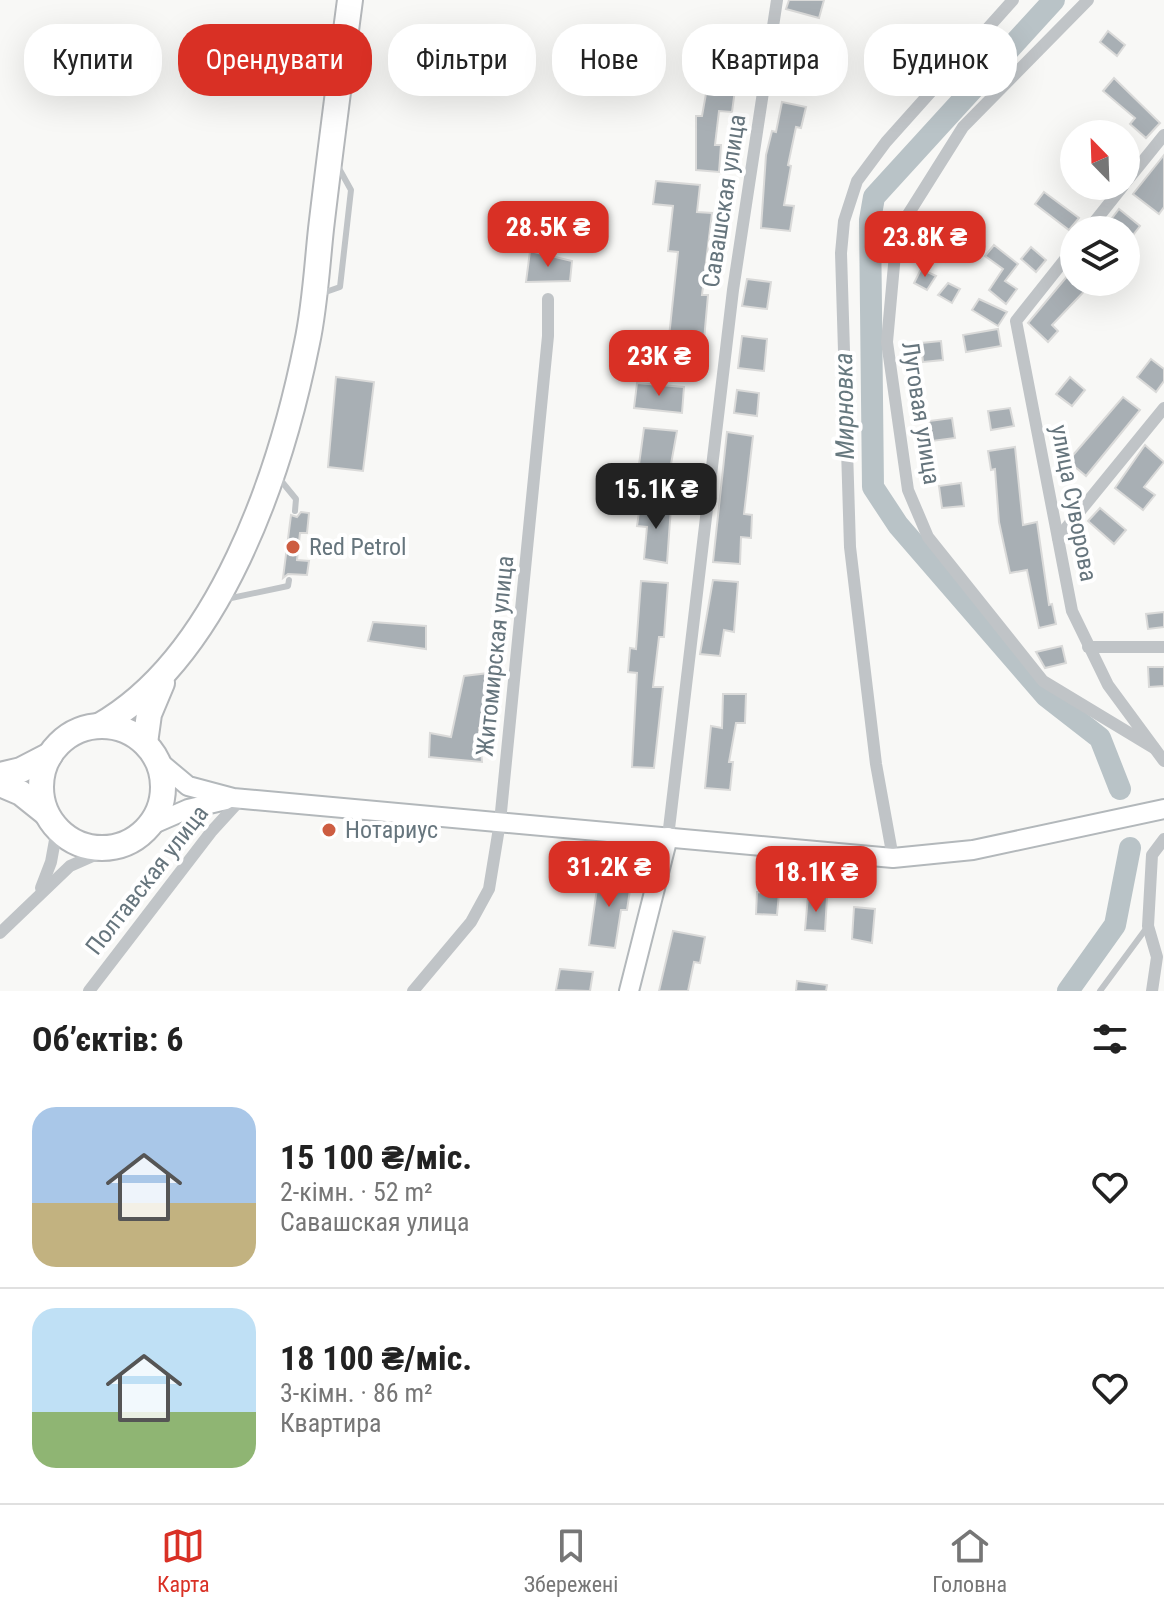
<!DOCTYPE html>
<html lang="uk">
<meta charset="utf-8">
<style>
:root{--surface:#fff;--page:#f2f2f2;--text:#222;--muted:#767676;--line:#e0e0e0;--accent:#d93025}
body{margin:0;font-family:"Roboto Condensed",sans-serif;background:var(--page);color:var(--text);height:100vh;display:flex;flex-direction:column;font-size:30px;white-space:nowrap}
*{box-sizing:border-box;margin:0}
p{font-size:26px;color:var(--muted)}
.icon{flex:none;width:44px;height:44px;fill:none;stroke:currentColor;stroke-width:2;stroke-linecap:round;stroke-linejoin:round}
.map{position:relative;height:991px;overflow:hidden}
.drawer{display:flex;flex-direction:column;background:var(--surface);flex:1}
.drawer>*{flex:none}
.hud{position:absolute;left:24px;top:24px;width:1116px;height:72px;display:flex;gap:16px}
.needle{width:52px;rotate:337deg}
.tools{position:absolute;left:1060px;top:120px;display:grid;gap:16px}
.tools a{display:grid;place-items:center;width:80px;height:80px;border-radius:50%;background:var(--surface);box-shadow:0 8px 32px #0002;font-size:40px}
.price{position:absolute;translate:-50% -68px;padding:0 18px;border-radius:16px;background:var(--accent);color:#fff;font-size:26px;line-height:52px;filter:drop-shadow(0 2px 4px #0008)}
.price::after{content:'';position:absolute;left:50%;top:48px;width:24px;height:18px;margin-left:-12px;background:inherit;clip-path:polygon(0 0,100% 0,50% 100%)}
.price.active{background:#222;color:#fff}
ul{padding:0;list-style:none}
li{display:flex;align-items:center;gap:24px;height:200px;padding:0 32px}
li+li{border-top:2px solid var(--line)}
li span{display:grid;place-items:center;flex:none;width:224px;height:160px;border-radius:24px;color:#555}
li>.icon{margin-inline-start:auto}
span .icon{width:96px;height:96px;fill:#fffc;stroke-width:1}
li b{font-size:34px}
h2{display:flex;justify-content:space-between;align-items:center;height:96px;padding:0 32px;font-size:34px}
.chip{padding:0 28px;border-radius:32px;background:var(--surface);box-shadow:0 8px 32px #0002;font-size:28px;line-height:72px}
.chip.active{background:var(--accent);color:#fff}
.tab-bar{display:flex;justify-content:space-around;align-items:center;height:112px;border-top:2px solid var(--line);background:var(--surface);font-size:22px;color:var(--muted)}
.tab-bar a{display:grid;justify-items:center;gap:4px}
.tab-bar .active{color:var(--accent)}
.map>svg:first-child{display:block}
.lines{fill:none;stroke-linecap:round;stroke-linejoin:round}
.river{stroke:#b9c3c7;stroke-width:22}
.building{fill:#a8afb4;stroke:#dadad9;stroke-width:2}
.secondary-casing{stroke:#b3b8bb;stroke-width:22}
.highway-casing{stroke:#b4b7ba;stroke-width:28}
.lane{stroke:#c0c4c7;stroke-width:6}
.street{stroke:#c0c4c7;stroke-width:12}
.secondary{stroke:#fff;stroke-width:18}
.highway{stroke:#fff;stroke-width:24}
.poi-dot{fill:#cd5d41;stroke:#fff;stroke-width:3}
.labels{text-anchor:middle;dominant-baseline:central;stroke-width:8;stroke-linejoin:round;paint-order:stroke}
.street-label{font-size:24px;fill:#66757d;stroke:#fff}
.poi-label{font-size:24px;fill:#66757d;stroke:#fff;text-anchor:start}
.water-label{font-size:26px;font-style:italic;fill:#67797f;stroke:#fff}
</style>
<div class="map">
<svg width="1164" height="991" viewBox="0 0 1164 991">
<rect width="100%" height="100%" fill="#f8f8f6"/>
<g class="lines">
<g class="river">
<polyline points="1054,0 874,197 870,220 873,487 898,525 1046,696 1100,738 1120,789"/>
<polyline points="1068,991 1115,925 1130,848"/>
</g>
</g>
<g class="building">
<polygon points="789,0 824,0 819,18 786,9"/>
<polygon points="784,26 808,29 802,65 812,68 806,91 781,83 789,52 779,51"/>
<polygon points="1108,31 1125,45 1117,56 1100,42"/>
<polygon points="904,38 929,47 918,76 893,67"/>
<polygon points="714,49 740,53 732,112 719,111 715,145 721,145 719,172 696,170 696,116 702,116"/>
<polygon points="1114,78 1160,123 1146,138 1130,124 1135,118 1103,91"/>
<polygon points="782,102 806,107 801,128 796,127 788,165 791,166 784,205 794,206 790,231 761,228 766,155 772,131 776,132"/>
<polygon points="1164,155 1164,207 1159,214 1133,194"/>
<polygon points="656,181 700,185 697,212 712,213 702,295 708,295 704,340 669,337 678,252 668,251 673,206 653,204"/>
<polygon points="1044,192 1079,218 1069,230 1035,204"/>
<polygon points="1119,209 1140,226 1126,244 1126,230 1111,230 1106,226"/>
<polygon points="941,236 956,246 945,262 930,253"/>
<polygon points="994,245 1018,264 1005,281 1017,289 1006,304 989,290 1003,269 985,256"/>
<polygon points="1031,247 1046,260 1036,272 1021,259"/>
<polygon points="530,251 572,261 570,281 526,282"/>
<polygon points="1074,268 1074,282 1093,282 1052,325 1058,331 1048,342 1028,323"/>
<polygon points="921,269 936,276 927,290 914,283"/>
<polygon points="747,279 771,282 767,309 742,306"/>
<polygon points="948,283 960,289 952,303 938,295"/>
<polygon points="979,299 1007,312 998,326 972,310"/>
<polygon points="998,329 1001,346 966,352 963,335"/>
<polygon points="742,336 767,339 764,371 738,368"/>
<polygon points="941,341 943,360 923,362 921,343"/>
<polygon points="1151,359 1164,369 1164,381 1156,392 1137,377"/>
<polygon points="336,377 374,382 363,471 328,467"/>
<polygon points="1070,377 1085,390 1072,406 1056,394"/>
<polygon points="637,383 684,387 682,413 634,408"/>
<polygon points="737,390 759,393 757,416 734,413"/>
<polygon points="1123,397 1140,410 1086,476 1068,461"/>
<polygon points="1010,408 1014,426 991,430 988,411"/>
<polygon points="952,418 955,438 932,441 929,421"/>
<polygon points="644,428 677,431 668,481 637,479"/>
<polygon points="727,432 753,436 744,514 752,515 751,538 741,537 740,564 713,562"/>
<polygon points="1145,445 1164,462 1144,487 1155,495 1143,510 1115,488"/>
<polygon points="1015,447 1023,525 1037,522 1049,605 1052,604 1056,624 1039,628 1027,570 1010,573 999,522 995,469 991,470 988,451"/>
<polygon points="961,483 964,506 942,508 939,486"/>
<polygon points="640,505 671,507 667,563 644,559 647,527 637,526"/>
<polygon points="1100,508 1126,530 1114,544 1088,521"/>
<polygon points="301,512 309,513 307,533 300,533 297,560 309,561 307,575 288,574 283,578 291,515 297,517"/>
<polygon points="713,580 738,582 734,632 724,630 720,656 700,654"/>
<polygon points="641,581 668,583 664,637 659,637 653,687 663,687 654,768 632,767 637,673 628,672 630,648 636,649"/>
<polygon points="1164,612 1164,627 1148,629 1146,614"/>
<polygon points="373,622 426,626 426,649 368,641"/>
<polygon points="1062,646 1066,663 1045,668 1036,652"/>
<polygon points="1148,667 1164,667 1164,686 1149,687"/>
<polygon points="489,673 486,729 479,728 482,762 429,757 430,733 451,737 464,676"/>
<polygon points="723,694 746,694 745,723 736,723 729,762 733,762 730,790 705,788 711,726 722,728"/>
<polygon points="599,874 632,877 627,910 621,910 615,948 589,945"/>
<polygon points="757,892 779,893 777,915 756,914"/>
<polygon points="808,896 827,897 825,931 805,930"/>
<polygon points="854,907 875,909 872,943 852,939"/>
<polygon points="673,931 705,937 700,963 694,962 688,991 659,991"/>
<polygon points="560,969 593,972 590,991 556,990"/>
<polygon points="797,981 827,985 826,991 796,991"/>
</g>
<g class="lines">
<defs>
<g id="secondary">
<polyline points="157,760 188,786 233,798 893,858 973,850 1164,809"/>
<polyline points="149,826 188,809 226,800"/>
<polyline points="629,991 668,837"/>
</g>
<g id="highway">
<path d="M 99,726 C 220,657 281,473 307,343 C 315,306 317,266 321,229 C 330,152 340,76 350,0"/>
<circle cx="102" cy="787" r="61"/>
<polyline points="145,743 149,714 162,683"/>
<polyline points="0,775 21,770 50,755"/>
<polyline points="0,784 21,793 46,813"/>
</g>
</defs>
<use href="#secondary" class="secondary-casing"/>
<use href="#highway" class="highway-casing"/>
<g class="lane">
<polyline points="320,294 340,287 351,190 336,163"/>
<polyline points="278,477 296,499 295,511"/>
<polyline points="222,600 288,586 289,580"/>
<polyline points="1100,991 1148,926"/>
</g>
<g class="street">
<polyline points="1088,0 963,127 897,232 887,342 908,490 928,537 1043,681 1154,748"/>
<polyline points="1126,182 1164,135"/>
<polyline points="1088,230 1123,186"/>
<polyline points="1074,248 1016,321 1072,611 1108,685 1164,761"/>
<polyline points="1058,538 1164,408"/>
<polyline points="1088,647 1164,647"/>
<polyline points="668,837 733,290 777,0"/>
<polyline points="893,858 876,764 850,547 841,253 844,221 857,181 886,142 1013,0"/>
<polyline points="41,888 51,862 57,829"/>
<polyline points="0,933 70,866 113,847"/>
<polyline points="89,991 211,832 242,798"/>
<polyline points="413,991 471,922 489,889 500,822 548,336 548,299"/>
<polyline points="1152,991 1157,957 1148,926 1152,855 1164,839"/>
</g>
<use href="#secondary" class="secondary"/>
<use href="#highway" class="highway"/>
</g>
<g class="poi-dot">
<circle cx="293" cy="547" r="8"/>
<circle cx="329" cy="830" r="8"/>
</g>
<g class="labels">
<g class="street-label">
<text transform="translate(724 201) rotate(-81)">Савашская улица</text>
<text transform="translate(921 413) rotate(81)">Луговая улица</text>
<text transform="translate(1074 503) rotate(79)">улица Суворова</text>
<text transform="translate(495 656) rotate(-84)">Житомирская улица</text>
<text transform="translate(147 880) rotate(-52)">Полтавская улица</text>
</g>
<g class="poi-label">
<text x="309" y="547">Red Petrol</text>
<text x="345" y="830">Нотариус</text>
</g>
<g class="water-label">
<text transform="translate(844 406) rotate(-91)">Мирновка</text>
</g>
</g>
</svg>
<div class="tools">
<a><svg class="needle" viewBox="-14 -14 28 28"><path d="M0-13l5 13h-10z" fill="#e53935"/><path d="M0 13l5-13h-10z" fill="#767676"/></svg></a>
<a><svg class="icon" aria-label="layers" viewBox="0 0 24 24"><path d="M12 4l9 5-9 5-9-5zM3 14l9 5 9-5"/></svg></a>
</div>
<b class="price" style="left:548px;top:269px">28.5K ₴</b>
<b class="price" style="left:925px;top:279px">23.8K ₴</b>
<b class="price" style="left:659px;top:398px">23K ₴</b>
<b class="price active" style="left:656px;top:531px">15.1K ₴</b>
<b class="price" style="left:609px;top:909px">31.2K ₴</b>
<b class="price" style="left:816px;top:914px">18.1K ₴</b>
<div class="hud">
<a class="chip">Купити</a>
<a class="chip active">Орендувати</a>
<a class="chip">Фільтри</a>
<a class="chip">Нове</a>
<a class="chip">Квартира</a>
<a class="chip">Будинок</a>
</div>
</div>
<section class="drawer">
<h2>Об’єктів: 6<svg class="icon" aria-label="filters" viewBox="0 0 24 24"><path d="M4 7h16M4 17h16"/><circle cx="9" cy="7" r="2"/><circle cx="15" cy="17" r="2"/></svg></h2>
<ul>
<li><span style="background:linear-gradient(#a9c7e8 60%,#c2b280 0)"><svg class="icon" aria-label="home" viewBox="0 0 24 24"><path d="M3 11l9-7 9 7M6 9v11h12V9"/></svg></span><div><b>15 100 ₴/міс.</b><p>2-кімн. · 52 m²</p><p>Савашская улица</p></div><svg class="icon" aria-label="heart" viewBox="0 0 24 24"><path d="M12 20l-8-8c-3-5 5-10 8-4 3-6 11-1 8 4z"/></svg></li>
<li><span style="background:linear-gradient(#bfe0f5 65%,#8fb573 0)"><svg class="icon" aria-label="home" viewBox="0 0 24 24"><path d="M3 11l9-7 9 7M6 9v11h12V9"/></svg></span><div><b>18 100 ₴/міс.</b><p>3-кімн. · 86 m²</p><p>Квартира</p></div><svg class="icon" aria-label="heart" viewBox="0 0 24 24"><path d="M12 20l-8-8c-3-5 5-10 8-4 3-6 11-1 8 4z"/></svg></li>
</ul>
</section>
<nav class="tab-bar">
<a class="active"><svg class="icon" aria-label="map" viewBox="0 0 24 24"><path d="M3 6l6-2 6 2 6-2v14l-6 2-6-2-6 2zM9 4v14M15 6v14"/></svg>Карта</a>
<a><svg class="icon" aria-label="saved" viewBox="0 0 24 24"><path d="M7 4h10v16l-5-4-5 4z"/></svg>Збережені</a>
<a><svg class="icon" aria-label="home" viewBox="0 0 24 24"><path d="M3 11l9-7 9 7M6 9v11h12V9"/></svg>Головна</a>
</nav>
